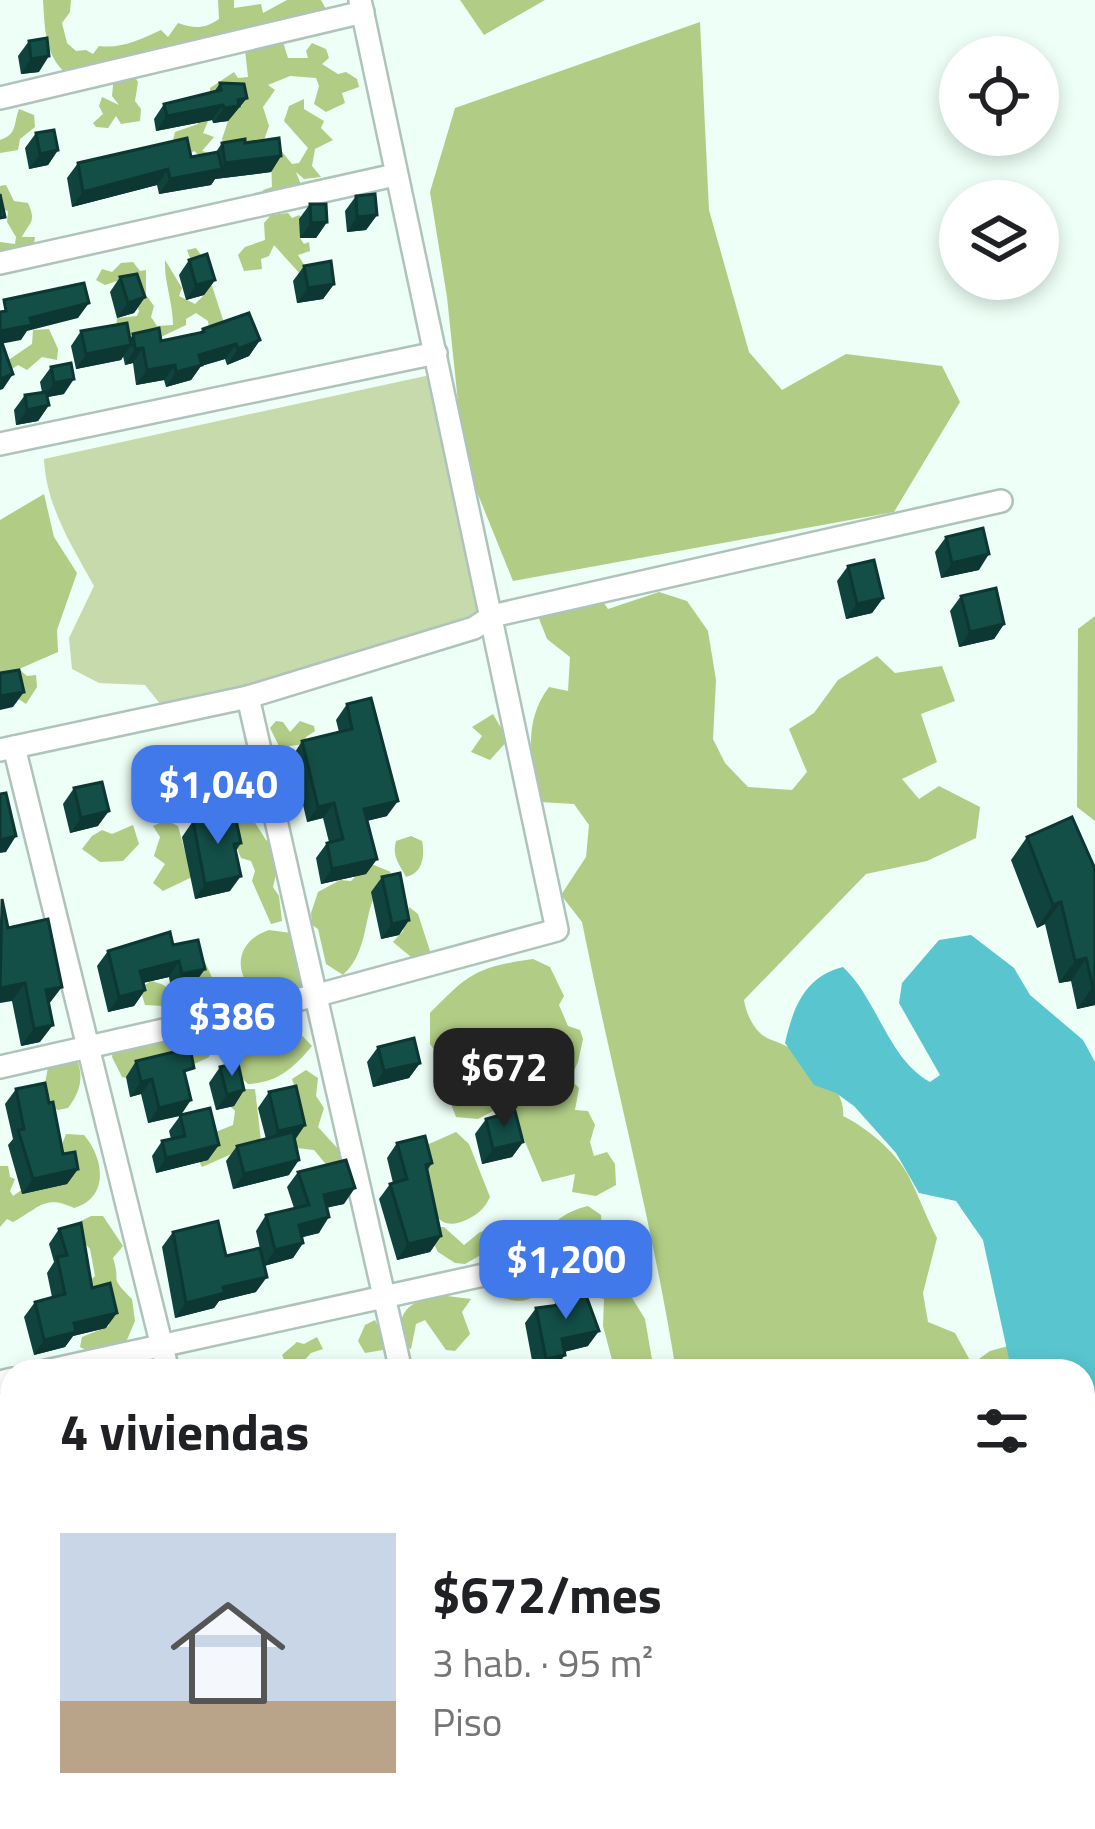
<!DOCTYPE html>
<html lang="es">
<meta charset="utf-8">
<style>
:root{--surface:#fff;--page:#f6f6f6;--text:#202124;--muted:#757577;--line:#e0e0e0;--accent:#4279ea}
body{margin:0;font-family:"Titillium Web",sans-serif;background:var(--page);color:var(--text);height:100vh;display:flex;flex-direction:column;font-size:45px;white-space:nowrap}
*{box-sizing:border-box;margin:0}
p{font-size:39px;color:var(--muted)}
.icon{flex:none;width:66px;height:66px;fill:none;stroke:currentColor;stroke-width:2;stroke-linecap:round;stroke-linejoin:round}
.map{position:relative;flex:1;overflow:hidden}
.side{position:absolute;left:0px;top:1359px;width:1095px;height:471px;display:flex;flex-direction:column;background:var(--surface);border-radius:36px 36px 0 0;box-shadow:0 6px 18px #0003}
.side>*{flex:none}
.buttons{position:absolute;left:939px;top:36px;display:grid;gap:24px}
.buttons a{display:grid;place-items:center;width:120px;height:120px;border-radius:50%;background:var(--surface);box-shadow:0 6px 18px #0003;font-size:60px}
.price{position:absolute;translate:-50% -102px;padding:0 27px;border-radius:24px;background:var(--accent);color:#fff;font-size:39px;line-height:78px;filter:drop-shadow(0 3px 6px #0008)}
.price::after{content:'';position:absolute;left:50%;top:72px;width:36px;height:27px;margin-left:-18px;background:inherit;clip-path:polygon(0 0,100% 0,50% 100%)}
.price.active{background:#222;color:#fff}
ul{padding:0;list-style:none}
li{display:flex;align-items:center;gap:36px;height:300px;padding:0 60px}
li+li{border-top:3px solid var(--line)}
li span{display:grid;place-items:center;flex:none;width:336px;height:240px;border-radius:0px;color:#555}
li>.icon{margin-inline-start:auto}
span .icon{width:144px;height:144px;fill:#fffc;stroke-width:1}
li b{font-size:51px}
h2{display:flex;justify-content:space-between;align-items:center;height:144px;padding:0 60px;font-size:51px}
.map>svg:first-child{display:block}
.green{fill:#c7daac}
.forest{fill:#b1cd85}
.water{fill:#58c5cf}
.lines{fill:none;stroke-linecap:round;stroke-linejoin:round}
.minor-casing{stroke:#aec4ba;stroke-width:26}
.minor{stroke:#fff;stroke-width:21}
.wall{fill:#10433d}
.shaded-wall{fill:#0d3732}
.building{fill:#134e47;stroke:#0d3732;stroke-width:3}
</style>
<div class="map">
<svg width="1095" height="1829" viewBox="0 0 1095 1829">
<rect width="100%" height="100%" fill="#edfff6"/>
<g class="green">
<path d="M 430,375 L 487,637 L 161,705 L 145,685 L 99,683 L 72,669 L 69,638 L 94,586 C 72,546 46,506 44,459 Z"/>
<polygon points="12,1804 12,1818 267,1818 270,1829 0,1829 0,1807"/>
</g>
<g class="forest">
<path d="M 43,0 L 71,0 L 70,12 L 62,23 L 67,43 L 76,51 L 86,50 L 93,54 L 99,46 C 122,49 141,39 161,30 L 168,37 L 178,23 C 195,29 204,29 219,19 L 218,0 L 234,0 L 234,8 L 261,4 L 263,13 L 287,0 L 321,0 L 327,11 L 68,75 C 44,56 45,28 43,0 Z"/>
<polygon points="460,0 545,0 484,35"/>
<polygon points="700,22 709,210 749,352 782,390 846,354 942,366 960,402 894,512 513,581 464,460 447,297 430,192 455,108"/>
<polygon points="283,42 288,58 308,58 306,51 312,43 326,49 329,58 322,64 338,74 346,72 357,79 359,87 342,93 345,103 326,112 314,104 319,86 316,78 290,76 268,85 275,90 263,107 269,126 264,140 274,142 292,164 299,163 308,148 284,121 289,106 304,99 304,109 324,121 321,128 333,140 315,149 312,166 321,177 304,179 296,172 301,185 265,198 263,190 272,187 271,159 226,149 222,139 228,121 210,98 210,88 234,72 238,78 248,77 245,50"/>
<polygon points="133,74 138,82 135,101 141,109 140,121 121,124 116,116 108,128 96,127 93,123 103,114 99,106 102,97 119,105 112,96 114,75"/>
<path d="M 19,109 L 34,115 L 35,127 L 20,139 L 18,150 L 0,153 L 0,140 C 18,134 13,124 19,109 Z"/>
<polygon points="195,111 209,119 203,133 214,137 202,151 212,154 204,160 194,151 187,156 172,145 175,132 198,124"/>
<path d="M 6,185 L 14,201 L 28,203 C 37,223 29,222 22,237 L 35,237 L 33,249 L 0,260 L 0,242 L 15,244 L 16,237 L 7,222 L 8,211 L 0,209 L 0,186 Z"/>
<polygon points="288,213 292,218 299,215 303,219 300,238 304,244 309,242 310,251 298,255 308,271 301,275 274,245 269,256 261,259 262,269 244,271 238,255 245,247 265,240 264,223 271,215"/>
<path d="M 196,248 L 203,258 L 226,329 L 210,338 L 208,321 L 196,313 L 186,319 L 186,325 L 161,337 L 147,332 L 133,336 L 116,330 L 117,318 L 137,316 L 139,311 L 129,277 L 105,285 L 96,280 L 102,269 L 112,272 L 121,263 L 133,262 L 140,271 L 146,270 L 146,295 L 154,306 L 151,317 L 157,326 L 173,325 C 173,302 164,283 165,260 L 182,288 L 179,296 L 195,304 L 204,295 L 187,250 Z"/>
<polygon points="49,329 58,349 57,360 42,357 27,370 18,365 9,371 9,381 0,375 0,353 10,359 32,344 33,330"/>
<polygon points="44,494 54,537 77,573 57,630 58,652 19,669 27,676 36,675 37,687 26,704 14,696 0,676 0,520"/>
<path d="M 593,587 L 608,609 L 659,592 L 687,601 L 708,631 L 716,680 L 713,739 L 725,763 L 748,787 L 792,790 L 807,772 L 789,729 L 814,713 L 838,680 L 877,656 L 895,673 L 942,666 L 955,701 L 921,714 L 937,762 L 902,779 L 919,799 L 939,786 L 980,807 L 976,838 L 927,861 L 866,874 L 744,1000 C 746,1012 751,1024 760,1033 C 767,1040 777,1041 786,1046 C 808,1058 847,1088 843,1116 C 866,1127 896,1152 908,1175 C 919,1196 926,1217 937,1238 L 923,1293 L 928,1322 L 955,1333 L 972,1364 L 990,1351 L 1019,1343 L 1054,1371 L 676,1371 C 652,1220 612,1073 582,922 L 561,895 L 586,857 L 589,825 L 574,804 L 540,802 C 531,761 522,723 549,687 L 568,691 L 570,657 L 547,639 L 538,616 L 558,600 Z"/>
<polygon points="1095,616 1095,821 1077,807 1078,629"/>
<polygon points="493,714 508,740 490,760 471,752 482,736 472,727"/>
<polygon points="276,721 283,722 290,732 300,721 314,726 315,731 306,737 305,744 290,746 282,752 270,728"/>
<polygon points="242,802 266,840 277,846 287,864 276,874 273,887 279,896 282,921 271,924 252,881 255,871 251,861 241,858 234,841 230,808"/>
<polygon points="166,820 178,826 192,877 163,891 153,883 165,864 154,856 160,837 153,826"/>
<polygon points="133,825 139,844 123,861 100,862 82,849 92,836 102,830 112,834"/>
<path d="M 411,836 L 422,841 C 425,856 423,873 406,877 C 399,863 392,857 396,841 Z"/>
<path d="M 369,863 L 391,872 C 358,902 375,945 343,975 L 326,964 L 318,929 L 312,925 L 311,913 L 318,892 L 340,880 L 351,881 Z"/>
<polygon points="409,907 418,914 430,951 417,962 393,942 403,931"/>
<path d="M 269,930 L 291,933 L 303,984 C 258,1029 208,951 269,930 Z"/>
<path d="M 200,955 C 205,959 219,993 221,1001 L 211,1011 L 203,1011 L 190,1000 L 198,988 L 195,978 Z"/>
<path d="M 533,959 L 550,967 L 564,996 L 559,1005 L 568,1026 L 580,1030 L 583,1039 L 578,1062 L 570,1079 L 579,1088 L 575,1110 L 588,1111 L 595,1125 L 590,1142 L 594,1156 L 607,1152 L 615,1164 L 616,1185 L 596,1196 L 572,1192 L 575,1174 L 542,1182 L 523,1137 L 506,1114 L 520,1073 L 514,1065 L 491,1085 L 495,1110 L 478,1119 L 456,1117 L 442,1080 L 447,1068 L 430,1044 L 430,1013 C 469,973 477,967 533,959 Z"/>
<path d="M 151,981 C 164,984 171,987 172,1000 L 164,1006 L 145,1005 L 140,988 Z"/>
<path d="M 261,1020 L 294,1027 L 312,1046 C 292,1069 279,1082 248,1084 L 242,1078 L 238,1063 L 215,1039 C 225,1021 243,1020 261,1020 Z"/>
<path d="M 193,1033 L 205,1033 L 213,1048 L 209,1057 C 185,1069 148,1083 122,1077 L 112,1057 L 113,1050 L 146,1036 L 172,1043 Z"/>
<path d="M 77,1060 C 84,1078 80,1092 68,1108 L 58,1110 L 48,1105 L 44,1089 L 48,1067 Z"/>
<polygon points="306,1070 318,1078 316,1096 324,1108 318,1127 350,1162 335,1175 314,1150 296,1148 290,1141 297,1095 292,1079"/>
<polygon points="234,1089 255,1089 261,1141 202,1167 196,1155 206,1136 233,1125 235,1111 228,1104"/>
<path d="M 456,1132 L 469,1144 L 490,1197 C 484,1210 475,1217 461,1222 C 424,1235 424,1172 420,1148 Z"/>
<path d="M 66,1134 L 84,1135 C 104,1158 110,1198 74,1208 C 45,1194 39,1208 13,1222 L 7,1219 L 0,1227 L 0,1166 L 8,1166 L 10,1177 L 15,1179 L 10,1191 L 13,1196 L 67,1158 L 61,1147 Z"/>
<path d="M 588,1206 L 601,1215 L 602,1227 L 592,1236 L 574,1235 L 567,1241 L 557,1234 L 548,1244 L 539,1241 C 550,1223 568,1210 588,1206 Z"/>
<path d="M 91,1216 L 103,1216 L 123,1246 L 113,1258 C 122,1285 107,1274 132,1299 L 135,1321 L 124,1347 C 111,1350 91,1354 80,1347 L 82,1337 L 109,1326 C 111,1305 101,1296 86,1284 L 95,1276 L 90,1249 L 79,1237 L 81,1221 Z"/>
<polygon points="436,1227 444,1227 464,1245 480,1232 498,1228 506,1235 512,1250 505,1256 479,1256 465,1264 455,1263 438,1252 430,1237"/>
<path d="M 607,1257 L 645,1319 L 654,1371 L 615,1371 L 603,1326 L 604,1299 L 556,1287 C 529,1295 530,1308 498,1296 L 501,1285 Z"/>
<path d="M 439,1295 L 471,1299 L 462,1312 L 470,1334 L 455,1351 L 446,1350 L 425,1320 L 416,1324 L 411,1349 L 403,1346 C 396,1311 406,1303 439,1295 Z"/>
<polygon points="375,1320 386,1342 383,1350 365,1353 358,1341 365,1325"/>
<polygon points="317,1337 323,1349 311,1353 301,1364 287,1366 282,1355 297,1342 304,1344"/>
<polygon points="1083,1420 1092,1427 1095,1452 1086,1476 1095,1517 1095,1723 1083,1673"/>
<polygon points="0,1501 12,1508 12,1559 1,1577"/>
<polygon points="1095,1772 1095,1818 1073,1818 1083,1818 1083,1774"/>
<path d="M 292,1818 L 382,1818 C 352,1821 329,1829 299,1829 Z"/>
</g>
<path class="water" d="M 971,935 L 1014,968 L 1030,995 L 1083,1040 L 1095,1062 L 1095,1407 L 1083,1406 L 1083,1371 L 1024,1371 L 1009,1359 L 983,1240 L 956,1201 L 919,1193 L 896,1153 L 854,1106 L 836,1093 L 814,1085 L 785,1043 C 793,1008 805,976 843,967 C 878,1000 888,1059 930,1082 L 940,1075 L 899,1003 L 902,983 L 939,940 Z"/>
<g class="lines">
<defs>
<g id="minor">
<polyline points="0,98 363,12"/>
<polyline points="0,263 395,175"/>
<polyline points="0,444 436,353"/>
<polyline points="248,697 401,1371"/>
<polyline points="14,747 168,1371"/>
<polyline points="0,750 248,697 474,628 492,616 1001,501"/>
<polyline points="0,1067 318,995 557,930 360,0"/>
<polyline points="46,1371 630,1243"/>
<polyline points="0,1382 12,1379"/>
<polyline points="0,1696 12,1693"/>
<polyline points="282,1818 285,1829"/>
<polyline points="763,1818 766,1829"/>
</g>
</defs>
<use href="#minor" class="minor-casing"/>
<use href="#minor" class="minor"/>
</g>
<g class="wall">
<polygon points="29,41 39,72 21,74 18,56"/>
<polygon points="220,83 247,98 228,121 213,123 212,120 156,131 154,119 164,104 214,92"/>
<polygon points="36,133 58,150 48,165 29,169 25,148"/>
<polygon points="222,143 245,143 281,156 271,172 215,179 211,185 159,194 157,185 72,207 67,178 78,163 191,157 216,152"/>
<polygon points="356,196 377,215 366,230 347,232 345,211"/>
<polygon points="310,204 327,222 316,238 300,238 299,219"/>
<polygon points="189,260 215,280 204,295 186,300 179,275"/>
<polygon points="304,266 334,284 323,299 297,303 293,281"/>
<polygon points="120,277 145,297 134,313 117,318 110,292"/>
<polygon points="203,329 260,340 249,356 227,365 225,359 201,366 191,380 166,387 164,380 136,385 133,363 125,365 123,356 121,360 76,369 71,346 81,331 130,339 133,334 161,341 200,332"/>
<polygon points="51,367 64,394 47,397 49,405 38,421 16,425 14,410 25,395 42,392 40,382"/>
<polygon points="946,537 979,570 941,578 935,552"/>
<polygon points="848,566 883,598 872,613 846,619 837,581"/>
<polygon points="961,596 1004,624 994,639 959,647 950,611"/>
<polygon points="347,704 387,816 367,821 377,859 366,874 321,884 316,858 327,843 329,842 323,818 307,822 292,757 302,741 339,732 336,720"/>
<polygon points="179,759 217,783 206,799 177,806 169,774"/>
<polygon points="74,788 98,826 70,833 63,804"/>
<polygon points="193,821 241,843 236,851 230,891 195,899 182,837"/>
<polygon points="1027,837 1095,869 1095,1005 1077,1009 1071,981 1059,983 1045,924 1037,928 1011,860"/>
<polygon points="382,877 409,920 399,935 381,939 371,892"/>
<polygon points="8,928 49,1004 40,1042 21,1046 12,1001"/>
<polygon points="173,945 205,969 194,984 171,989 169,977 143,983 145,990 134,1006 108,1012 97,966 108,951"/>
<polygon points="378,1047 420,1063 409,1078 373,1087 367,1062"/>
<polygon points="136,1061 186,1080 181,1115 208,1160 156,1173 152,1156 162,1141 171,1139 169,1131 180,1116 148,1123 141,1094 130,1097 126,1077"/>
<polygon points="220,1067 244,1090 234,1106 216,1110 209,1083"/>
<polygon points="16,1089 49,1103 63,1154 78,1169 67,1184 22,1194 8,1145 13,1139 5,1104"/>
<polygon points="269,1092 305,1125 295,1140 289,1175 233,1189 226,1161 237,1146 266,1139 258,1108"/>
<polygon points="486,1119 523,1142 512,1157 482,1164 475,1134"/>
<polygon points="397,1143 432,1163 427,1171 441,1236 430,1252 397,1260 379,1199 390,1184 393,1183 387,1158"/>
<polygon points="298,1172 344,1204 327,1207 319,1233 302,1237 303,1243 293,1258 264,1266 256,1231 266,1215 294,1208 287,1187"/>
<polygon points="59,1229 92,1288 106,1328 73,1336 65,1347 34,1355 24,1317 35,1302 52,1297 47,1273 54,1262 49,1244"/>
<polygon points="173,1232 226,1256 256,1292 219,1301 214,1308 175,1318 162,1247"/>
<polygon points="564,1292 588,1346 564,1352 554,1370 534,1371 525,1323 536,1308 554,1305"/>
<polygon points="11,1404 12,1449 8,1450 0,1419"/>
<polygon points="12,1706 12,1791 0,1743 0,1724"/>
</g>
<g class="shaded-wall">
<polygon points="49,56 39,72 21,74 31,59"/>
<polygon points="247,98 228,121 213,123 224,108"/>
<polygon points="223,105 212,120 156,131 167,116"/>
<polygon points="58,150 48,165 29,169 40,154"/>
<polygon points="281,156 271,172 215,179 211,185 159,194 170,179 221,170 225,163"/>
<polygon points="168,169 157,185 72,207 83,192"/>
<polygon points="377,215 366,230 347,232 357,217"/>
<polygon points="327,222 316,238 300,238 311,223"/>
<polygon points="215,280 204,295 186,300 196,285"/>
<polygon points="334,284 323,299 297,303 308,288"/>
<polygon points="145,297 134,313 117,318 128,303"/>
<polygon points="89,303 78,318 27,331 21,340 0,344 0,331 30,318"/>
<polygon points="260,340 249,356 227,365 238,349"/>
<polygon points="236,344 225,359 201,366 191,380 166,387 176,372 199,355"/>
<polygon points="131,345 121,360 76,369 86,354"/>
<polygon points="143,348 133,363 125,365 135,349"/>
<polygon points="175,365 164,380 136,385 147,370"/>
<polygon points="13,374 3,389 0,390 0,379"/>
<polygon points="74,379 64,394 43,398 54,383"/>
<polygon points="49,405 38,421 16,425 27,410"/>
<polygon points="989,554 979,570 941,578 952,563"/>
<polygon points="883,598 872,613 846,619 857,604"/>
<polygon points="1004,624 994,639 959,647 970,632"/>
<polygon points="24,692 13,707 0,710 0,696"/>
<polygon points="217,783 206,799 177,806 187,791"/>
<polygon points="398,801 387,816 353,824 364,809"/>
<polygon points="334,803 323,818 307,822 318,807"/>
<polygon points="109,811 98,826 70,833 81,818"/>
<polygon points="16,836 6,852 0,853 0,840"/>
<polygon points="377,859 366,874 321,884 332,869"/>
<polygon points="241,876 230,891 195,899 205,884"/>
<polygon points="1061,902 1045,924 1037,928 1053,905"/>
<polygon points="409,920 399,935 381,939 392,924"/>
<polygon points="1086,958 1071,981 1059,983 1075,961"/>
<polygon points="179,961 169,977 129,986 140,971"/>
<polygon points="205,969 194,984 171,989 182,974"/>
<polygon points="25,983 12,1001 0,1003 0,988"/>
<polygon points="1095,986 1095,1005 1077,1009 1093,987"/>
<polygon points="62,987 49,1004 46,990"/>
<polygon points="145,990 134,1006 108,1012 119,997"/>
<polygon points="53,1025 40,1042 21,1046 34,1029"/>
<polygon points="420,1063 409,1078 373,1087 384,1071"/>
<polygon points="152,1079 141,1094 130,1097 141,1082"/>
<polygon points="244,1090 234,1106 216,1110 227,1095"/>
<polygon points="191,1100 181,1115 148,1123 159,1108"/>
<polygon points="305,1125 294,1140 268,1146 278,1131"/>
<polygon points="523,1142 512,1157 482,1164 493,1149"/>
<polygon points="219,1145 208,1160 156,1173 166,1158"/>
<polygon points="299,1160 289,1175 233,1189 244,1174"/>
<polygon points="78,1169 67,1184 22,1194 33,1179"/>
<polygon points="355,1188 344,1204 313,1211 324,1195"/>
<polygon points="329,1217 319,1233 288,1241 299,1225"/>
<polygon points="441,1236 430,1252 397,1260 408,1244"/>
<polygon points="303,1243 293,1258 264,1266 275,1250"/>
<polygon points="267,1277 256,1292 219,1301 214,1308 175,1318 186,1303 223,1287"/>
<polygon points="117,1313 106,1328 73,1336 65,1347 34,1355 44,1340 74,1323"/>
<polygon points="599,1331 588,1346 551,1355 562,1339"/>
<polygon points="565,1355 554,1370 537,1371 546,1359"/>
</g>
<g class="building">
<polygon points="47,38 49,56 31,59 29,41"/>
<polygon points="220,83 244,84 247,98 238,100 239,106 224,108 223,105 167,116 164,104 221,90"/>
<polygon points="54,130 58,150 40,154 36,133"/>
<polygon points="187,138 191,157 218,152 222,169 170,179 168,169 83,192 78,163"/>
<polygon points="279,138 281,156 225,163 222,143 245,139 245,143"/>
<polygon points="0,194 5,217 0,218"/>
<polygon points="375,194 377,215 357,217 356,196"/>
<polygon points="310,204 326,204 327,222 311,223"/>
<polygon points="207,254 215,280 196,285 189,260"/>
<polygon points="331,261 334,284 308,288 304,266"/>
<polygon points="137,274 145,297 128,303 120,277"/>
<polygon points="84,283 89,303 30,318 32,325 0,331 0,312 6,311 4,300"/>
<polygon points="249,313 260,340 238,349 236,344 199,355 202,365 176,372 175,365 147,370 143,348 135,349 133,334 159,328 161,341 204,332 203,329"/>
<polygon points="127,323 131,345 86,354 81,331"/>
<polygon points="0,337 13,374 0,379"/>
<polygon points="71,363 74,379 54,383 51,367"/>
<polygon points="46,392 49,405 27,410 25,395"/>
<polygon points="983,528 989,554 952,563 946,537"/>
<polygon points="874,560 883,598 857,604 848,566"/>
<polygon points="996,588 1004,624 970,632 961,596"/>
<polygon points="19,670 24,692 0,696 0,673"/>
<polygon points="371,698 398,801 364,809 377,859 332,869 327,843 343,839 334,803 318,807 302,741 352,729 347,704"/>
<polygon points="209,751 217,783 187,791 179,759"/>
<polygon points="102,782 109,811 81,818 74,788"/>
<polygon points="6,793 16,836 0,840 0,794"/>
<polygon points="234,811 241,843 234,844 241,876 205,884 193,821"/>
<polygon points="1072,817 1095,869 1095,986 1093,987 1086,958 1075,961 1061,902 1053,905 1027,837"/>
<polygon points="400,873 409,920 392,924 382,877"/>
<polygon points="2,899 8,928 48,919 62,987 46,990 53,1025 34,1029 25,983 0,988"/>
<polygon points="170,932 173,945 198,940 205,969 182,974 179,961 140,971 145,990 119,997 108,951"/>
<polygon points="414,1038 420,1063 384,1071 378,1047"/>
<polygon points="190,1048 194,1068 184,1071 191,1100 159,1108 152,1079 141,1082 136,1061"/>
<polygon points="238,1063 244,1090 227,1095 220,1067"/>
<polygon points="45,1083 49,1103 53,1102 63,1154 75,1152 78,1169 33,1179 18,1130 24,1129 16,1089"/>
<polygon points="296,1086 305,1125 278,1131 269,1092"/>
<polygon points="210,1108 219,1145 166,1158 162,1141 185,1136 180,1115"/>
<polygon points="515,1111 523,1142 493,1149 486,1119"/>
<polygon points="293,1132 299,1160 244,1174 237,1146"/>
<polygon points="425,1136 432,1163 426,1165 441,1236 408,1244 390,1184 407,1179 397,1143"/>
<polygon points="346,1160 355,1188 324,1195 329,1217 299,1225 303,1243 275,1250 266,1215 309,1205 298,1172"/>
<polygon points="218,1221 226,1256 260,1248 267,1277 223,1287 225,1293 186,1303 173,1232"/>
<polygon points="81,1223 92,1288 110,1283 117,1313 74,1323 76,1332 44,1340 35,1302 65,1294 57,1257 67,1255 59,1229"/>
<polygon points="583,1287 599,1331 562,1339 565,1355 546,1359 536,1308 567,1304 564,1292"/>
</g>
</svg>
<div class="buttons">
<a><svg class="icon" aria-label="locate" viewBox="0 0 24 24"><circle cx="12" cy="12" r="6"/><path d="M12 2v4M12 18v4M2 12h4M18 12h4"/></svg></a>
<a><svg class="icon" aria-label="layers" viewBox="0 0 24 24"><path d="M12 4l9 5-9 5-9-5zM3 14l9 5 9-5"/></svg></a>
</div>
<b class="price" style="left:218px;top:847px">$1,040</b>
<b class="price" style="left:232px;top:1079px">$386</b>
<b class="price active" style="left:504px;top:1130px">$672</b>
<b class="price" style="left:566px;top:1322px">$1,200</b>
<section class="side">
<h2>4 viviendas<svg class="icon" aria-label="filters" viewBox="0 0 24 24"><path d="M4 7h16M4 17h16"/><circle cx="9" cy="7" r="2"/><circle cx="15" cy="17" r="2"/></svg></h2>
<ul>
<li><span style="background:linear-gradient(#c9d6e8 70%,#b9a48a 0)"><svg class="icon" aria-label="home" viewBox="0 0 24 24"><path d="M3 11l9-7 9 7M6 9v11h12V9"/></svg></span><div><b>$672/mes</b><p>3 hab. · 95 m²</p><p>Piso</p></div></li>
</ul>
</section>
</div>
